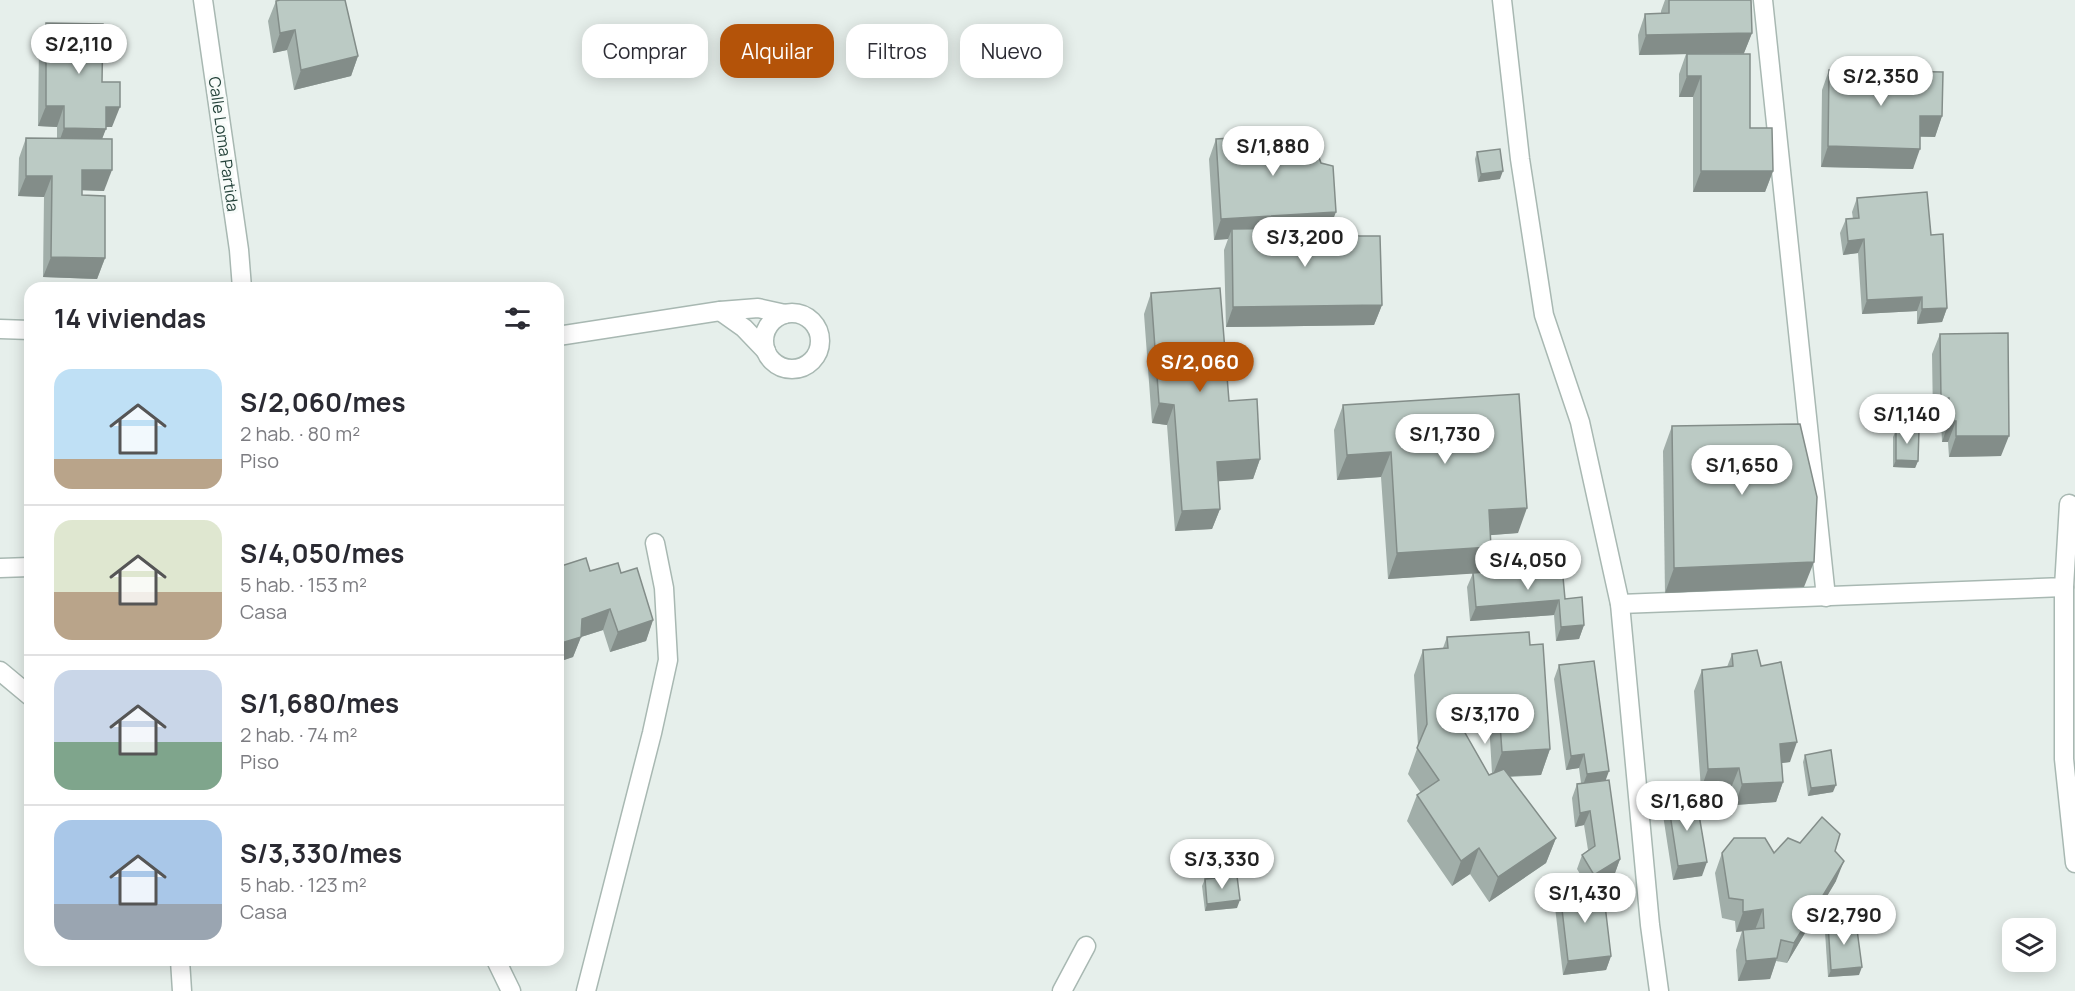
<!DOCTYPE html>
<html lang="es">
<meta charset="utf-8">
<style>
:root{--surface:#fff;--page:#f2f2f3;--text:#2b2b33;--muted:#7c7c81;--line:#e1e1e2;--accent:#b45309}
body{margin:0;font-family:Manrope,sans-serif;background:var(--page);color:var(--text);height:100vh;display:flex;flex-direction:column;font-size:22px;white-space:nowrap}
*{box-sizing:border-box;margin:0}
p{font-size:20px;color:var(--muted)}
.icon{flex:none;width:33px;height:33px;fill:none;stroke:currentColor;stroke-width:2;stroke-linecap:round;stroke-linejoin:round}
.map{position:relative;flex:1;overflow:hidden}
.details{position:absolute;left:24px;top:282px;width:540px;height:684px;display:flex;flex-direction:column;background:var(--surface);border-radius:18px;box-shadow:0 3px 15px #0003}
.details>*{flex:none}
.hud{position:absolute;left:582px;top:24px;width:570px;height:54px;display:flex;gap:12px}
.buttons{position:absolute;left:2002px;top:918px;display:grid;gap:12px}
.buttons a{display:grid;place-items:center;width:54px;height:54px;border-radius:12px;background:var(--surface);box-shadow:0 3px 15px #0003;font-size:30px}
.price{position:absolute;translate:-50% -51px;padding:0 14px;border-radius:21px;background:#fff;color:#222;font-size:20px;line-height:39px;filter:drop-shadow(0 2px 3px #0008)}
.price::after{content:'';position:absolute;left:50%;top:36px;width:18px;height:14px;margin-left:-9px;background:inherit;clip-path:polygon(0 0,100% 0,50% 100%)}
.price.active{background:var(--accent);color:#fff}
ul{padding:0;list-style:none}
li{display:flex;align-items:center;gap:18px;height:150px;padding:0 30px}
li+li{border-top:2px solid var(--line)}
li span{display:grid;place-items:center;flex:none;width:168px;height:120px;border-radius:18px;color:#555}
li>.icon{margin-inline-start:auto}
span .icon{width:72px;height:72px;fill:#fffc;stroke-width:1}
li b{font-size:26px}
h2{display:flex;justify-content:space-between;align-items:center;height:72px;padding:0 30px;font-size:26px}
.chip{padding:0 21px;border-radius:18px;background:var(--surface);box-shadow:0 3px 15px #0003;font-size:21px;line-height:54px}
.chip.active{background:var(--accent);color:#fff}
.map>svg:first-child{display:block}
.lines{fill:none;stroke-linecap:round;stroke-linejoin:round}
.street-casing{stroke:#a8b8b2;stroke-width:21}
.street{stroke:#fff;stroke-width:18}
.wall{fill:#a1aea9;fill-rule:evenodd}
.shaded-wall{fill:#838d89}
.building{fill:#bbcac4;stroke:#838d89;stroke-width:1.5}
.labels{text-anchor:middle;dominant-baseline:central;stroke-width:6;stroke-linejoin:round;paint-order:stroke}
.street-label{font-size:16px;fill:#24423a;stroke:#f7fbf9}
</style>
<div class="map">
<svg width="2075" height="991" viewBox="0 0 2075 991">
<rect width="100%" height="100%" fill="#e6efeb"/>
<g class="lines">
<defs>
<g id="street">
<polyline points="203,0 239,250 242,288"/>
<polyline points="1502,0 1520,159 1544,315 1580,422 1620,604 1650,925 1659,991"/>
<polyline points="1763,0 1826,597"/>
<polyline points="720,311 744,328 766,351"/>
<circle cx="792" cy="341" r="28"/>
<polyline points="0,329 30,330"/>
<polyline points="558,336 720,311 758,308 785,314"/>
<polyline points="0,568 30,567"/>
<polyline points="2064,587 2064,759 2075,863"/>
<polyline points="1620,604 2064,587 2069,504"/>
<polyline points="0,671 30,696"/>
<polyline points="180,960 182,991"/>
<polyline points="496,960 511,991"/>
<polyline points="586,991 652,733 668,660 664,588 655,543"/>
<polyline points="1062,991 1086,946"/>
</g>
</defs>
<use href="#street" class="street-casing"/>
<use href="#street" class="street"/>
</g>
<g class="wall">
<polygon points="1665,0 1751,0 1752,33 1744,53 1750,128 1773,171 1765,192 1693,192 1693,97 1679,97 1679,74 1686,54 1639,55 1638,35 1645,14 1661,14 1661,11"/>
<polygon points="276,1 358,56 351,76 294,90 287,50 273,53 268,21"/>
<polygon points="46,23 102,82 112,127 106,127 102,139 104,191 82,190 82,195 105,258 97,279 43,277 44,197 18,196 19,158 26,138 57,138 57,127 38,126 39,44"/>
<polygon points="1829,70 1942,116 1935,137 1920,137 1913,169 1821,167 1822,90"/>
<polygon points="1216,139 1330,228 1382,305 1374,325 1226,327 1224,250 1228,239 1214,240 1209,159"/>
<polygon points="1477,152 1500,179 1478,182 1475,159"/>
<polygon points="1857,198 1931,235 1947,308 1942,322 1917,324 1917,311 1862,314 1858,253 1843,255 1840,233 1846,219 1853,219 1852,212"/>
<polygon points="1151,293 1229,401 1260,459 1253,479 1218,481 1220,509 1212,529 1175,531 1167,425 1152,423 1144,314"/>
<polygon points="1940,334 2001,456 1949,457 1948,442 1942,442 1941,419 1933,418 1932,354"/>
<polygon points="1343,405 1518,533 1490,535 1482,573 1565,599 1584,625 1579,639 1556,641 1554,615 1470,621 1467,587 1473,573 1474,573 1388,579 1381,477 1337,480 1334,430"/>
<polygon points="1672,426 1804,587 1665,593 1663,451"/>
<polygon points="1896,430 1918,461 1915,468 1893,467 1893,437"/>
<polygon points="558,567 590,571 621,573 653,620 646,641 610,652 603,630 581,637 573,657 558,662"/>
<path d="M 1447,637 L 1530,645 L 1550,749 L 1541,775 L 1510,777 L 1556,838 L 1546,863 L 1489,902 L 1470,874 L 1452,886 L 1407,821 L 1417,795 L 1421,793 L 1408,774 L 1418,746 L 1414,675 L 1423,650 L 1443,648 ZM 1489,722 L 1492,773 L 1489,775 L 1464,731 L 1464,723 Z"/>
<polygon points="1732,654 1790,762 1782,763 1783,782 1776,802 1735,805 1731,788 1701,789 1694,691 1702,670 1727,667"/>
<polygon points="1559,665 1606,780 1620,859 1615,873 1589,889 1577,869 1582,855 1588,850 1584,825 1575,827 1572,798 1577,784 1581,783 1579,768 1566,770 1554,679"/>
<polygon points="1805,755 1833,792 1808,796 1803,762"/>
<polygon points="1668,801 1702,876 1673,880 1663,815"/>
<polygon points="1800,843 1835,851 1836,881 1787,963 1776,961 1770,979 1738,981 1736,950 1742,931 1736,932 1735,921 1722,918 1715,873 1722,853 1774,853"/>
<polygon points="1205,879 1237,908 1205,911 1202,886"/>
<polygon points="1560,892 1611,956 1606,970 1563,975 1555,907"/>
<polygon points="1828,924 1859,975 1828,977 1825,932"/>
</g>
<g class="shaded-wall">
<polygon points="295,30 287,50 273,53 280,33"/>
<polygon points="1752,33 1744,53 1639,55 1646,35"/>
<polygon points="358,56 351,76 294,90 301,70"/>
<polygon points="1687,76 1701,76 1693,97 1679,97"/>
<polygon points="46,106 64,106 57,127 38,126"/>
<polygon points="106,107 120,107 112,127 98,127"/>
<polygon points="1920,116 1942,116 1935,137 1913,136"/>
<polygon points="64,128 106,129 98,149 57,148"/>
<polygon points="1828,146 1920,149 1913,169 1821,167"/>
<polygon points="82,170 112,170 104,191 75,190"/>
<polygon points="1503,171 1500,179 1478,182 1481,174"/>
<polygon points="1701,171 1773,171 1765,192 1693,192"/>
<polygon points="26,176 52,176 44,197 18,196"/>
<polygon points="1336,212 1328,233 1232,229 1228,239 1214,240 1221,219"/>
<polygon points="1864,239 1858,253 1843,255 1848,241"/>
<polygon points="51,257 105,258 97,279 43,277"/>
<polygon points="1922,297 1917,311 1862,314 1867,300"/>
<polygon points="1382,305 1374,325 1226,327 1233,307"/>
<polygon points="1947,308 1942,322 1917,324 1922,309"/>
<polygon points="1941,398 1949,398 1941,419 1933,418"/>
<polygon points="1159,403 1174,405 1167,425 1152,423"/>
<polygon points="1949,421 1956,421 1948,442 1942,442"/>
<polygon points="1956,436 2009,436 2001,456 1949,457"/>
<polygon points="1391,452 1381,477 1337,480 1347,455"/>
<polygon points="1260,459 1253,479 1209,482 1217,462"/>
<polygon points="1896,460 1918,461 1915,468 1893,467"/>
<polygon points="1527,508 1518,533 1480,536 1489,510"/>
<polygon points="1220,509 1212,529 1175,531 1182,511"/>
<polygon points="1491,547 1482,573 1388,579 1397,553"/>
<polygon points="1814,562 1804,587 1665,593 1674,568"/>
<polygon points="1559,600 1554,615 1470,621 1476,607"/>
<polygon points="610,609 603,630 581,637 573,657 558,662 558,644 582,619"/>
<polygon points="653,620 646,641 610,652 618,632"/>
<polygon points="1584,625 1579,639 1556,641 1561,627"/>
<polygon points="1498,696 1489,722 1454,724 1463,698"/>
<polygon points="1797,742 1790,762 1773,764 1780,744"/>
<polygon points="1550,749 1541,775 1492,777 1502,752"/>
<polygon points="1584,754 1579,768 1566,770 1571,756"/>
<polygon points="1739,768 1731,788 1701,789 1708,769"/>
<polygon points="1609,771 1604,785 1582,788 1587,774"/>
<polygon points="1783,782 1776,802 1735,805 1742,784"/>
<polygon points="1836,785 1833,792 1808,796 1811,788"/>
<polygon points="1590,811 1584,825 1575,827 1580,813"/>
<polygon points="1556,838 1546,863 1489,902 1498,877"/>
<polygon points="1479,848 1470,874 1452,886 1461,861"/>
<polygon points="1620,859 1615,873 1589,889 1594,875"/>
<polygon points="1844,861 1836,881 1787,963 1794,943"/>
<polygon points="1707,862 1702,876 1673,880 1678,866"/>
<polygon points="1240,900 1237,908 1205,911 1207,904"/>
<polygon points="1763,909 1755,930 1736,932 1743,912"/>
<polygon points="1611,956 1606,970 1563,975 1568,961"/>
<polygon points="1777,958 1770,979 1738,981 1746,961"/>
<polygon points="1862,967 1859,975 1828,977 1831,970"/>
</g>
<g class="building">
<polygon points="280,0 345,0 358,56 301,70 295,30 280,33 276,1"/>
<polygon points="1669,0 1751,0 1752,33 1646,35 1645,14 1669,13"/>
<polygon points="46,23 103,24 102,82 120,82 120,107 106,107 106,129 64,128 64,106 46,106"/>
<polygon points="1687,54 1750,54 1750,128 1772,128 1773,171 1701,171 1701,76 1687,76"/>
<polygon points="1829,70 1943,72 1942,116 1920,116 1920,149 1828,146"/>
<polygon points="1310,133 1321,163 1333,166 1336,212 1221,219 1216,139"/>
<polygon points="26,138 112,139 112,170 82,170 82,195 105,196 105,258 51,257 52,176 26,176"/>
<polygon points="1500,149 1503,171 1481,174 1477,152"/>
<polygon points="1927,192 1931,235 1943,234 1947,308 1922,309 1922,297 1867,300 1864,239 1848,241 1846,219 1859,218 1857,198"/>
<polygon points="1333,228 1336,236 1380,236 1382,305 1233,307 1232,229"/>
<polygon points="1220,288 1229,401 1257,399 1260,459 1217,462 1220,509 1182,511 1174,405 1159,403 1151,293"/>
<polygon points="2008,333 2009,436 1956,436 1956,421 1949,421 1949,398 1941,398 1940,334"/>
<polygon points="1519,394 1527,508 1489,510 1491,547 1397,553 1391,452 1347,455 1343,405"/>
<polygon points="1800,424 1817,497 1814,562 1674,568 1672,426"/>
<polygon points="1896,430 1919,430 1918,461 1896,460"/>
<polygon points="586,558 590,571 618,563 621,573 637,568 653,620 618,632 610,609 582,619 581,637 558,644 558,567"/>
<polygon points="1562,566 1565,599 1582,597 1584,625 1561,627 1559,600 1476,607 1473,573"/>
<polygon points="1529,632 1530,645 1543,644 1550,749 1502,752 1498,696 1463,698 1464,731 1489,775 1504,769 1556,838 1498,877 1479,848 1461,861 1417,795 1439,780 1417,748 1427,724 1423,650 1448,648 1447,637"/>
<polygon points="1757,650 1761,666 1781,662 1797,742 1780,744 1783,782 1742,784 1739,768 1708,769 1702,670 1733,666 1732,654"/>
<polygon points="1594,661 1609,771 1587,774 1584,754 1571,756 1559,665"/>
<polygon points="1831,750 1836,785 1811,788 1805,755"/>
<polygon points="1609,780 1620,859 1594,875 1582,855 1595,846 1590,811 1580,813 1577,784"/>
<polygon points="1696,797 1707,862 1678,866 1668,801"/>
<polygon points="1822,817 1840,834 1835,851 1844,861 1794,943 1781,940 1777,958 1746,961 1743,930 1764,928 1763,909 1743,912 1743,900 1729,898 1722,853 1734,838 1765,838 1774,853 1788,838 1800,843"/>
<polygon points="1237,876 1240,900 1207,904 1205,879"/>
<polygon points="1603,888 1611,956 1568,961 1560,892"/>
<polygon points="1856,922 1862,967 1831,970 1828,924"/>
</g>
<g class="labels">
<g class="street-label">
<text transform="translate(224 144) rotate(82)">Calle Loma Partida</text>
</g>
</g>
</svg>
<div class="buttons">
<a><svg class="icon" aria-label="layers" viewBox="0 0 24 24"><path d="M12 4l9 5-9 5-9-5zM3 14l9 5 9-5"/></svg></a>
</div>
<b class="price" style="left:79px;top:75px">S/2,110</b>
<b class="price" style="left:1881px;top:107px">S/2,350</b>
<b class="price" style="left:1273px;top:177px">S/1,880</b>
<b class="price" style="left:1305px;top:268px">S/3,200</b>
<b class="price active" style="left:1200px;top:393px">S/2,060</b>
<b class="price" style="left:1907px;top:445px">S/1,140</b>
<b class="price" style="left:1445px;top:465px">S/1,730</b>
<b class="price" style="left:1742px;top:496px">S/1,650</b>
<b class="price" style="left:1528px;top:591px">S/4,050</b>
<b class="price" style="left:1485px;top:745px">S/3,170</b>
<b class="price" style="left:1687px;top:832px">S/1,680</b>
<b class="price" style="left:1222px;top:890px">S/3,330</b>
<b class="price" style="left:1585px;top:924px">S/1,430</b>
<b class="price" style="left:1844px;top:946px">S/2,790</b>
<div class="hud">
<a class="chip">Comprar</a>
<a class="chip active">Alquilar</a>
<a class="chip">Filtros</a>
<a class="chip">Nuevo</a>
</div>
<section class="details">
<h2>14 viviendas<svg class="icon" aria-label="filters" viewBox="0 0 24 24"><path d="M4 7h16M4 17h16"/><circle cx="9" cy="7" r="2"/><circle cx="15" cy="17" r="2"/></svg></h2>
<ul>
<li><span style="background:linear-gradient(#bfe0f5 75%,#b9a48a 0)"><svg class="icon" aria-label="home" viewBox="0 0 24 24"><path d="M3 11l9-7 9 7M6 9v11h12V9"/></svg></span><div><b>S/2,060/mes</b><p>2 hab. · 80 m²</p><p>Piso</p></div></li>
<li><span style="background:linear-gradient(#dfe7d0 60%,#b9a48a 0)"><svg class="icon" aria-label="home" viewBox="0 0 24 24"><path d="M3 11l9-7 9 7M6 9v11h12V9"/></svg></span><div><b>S/4,050/mes</b><p>5 hab. · 153 m²</p><p>Casa</p></div></li>
<li><span style="background:linear-gradient(#c9d6e8 60%,#7fa58c 0)"><svg class="icon" aria-label="home" viewBox="0 0 24 24"><path d="M3 11l9-7 9 7M6 9v11h12V9"/></svg></span><div><b>S/1,680/mes</b><p>2 hab. · 74 m²</p><p>Piso</p></div></li>
<li><span style="background:linear-gradient(#a9c7e8 70%,#9aa5b1 0)"><svg class="icon" aria-label="home" viewBox="0 0 24 24"><path d="M3 11l9-7 9 7M6 9v11h12V9"/></svg></span><div><b>S/3,330/mes</b><p>5 hab. · 123 m²</p><p>Casa</p></div></li>
</ul>
</section>
</div>
